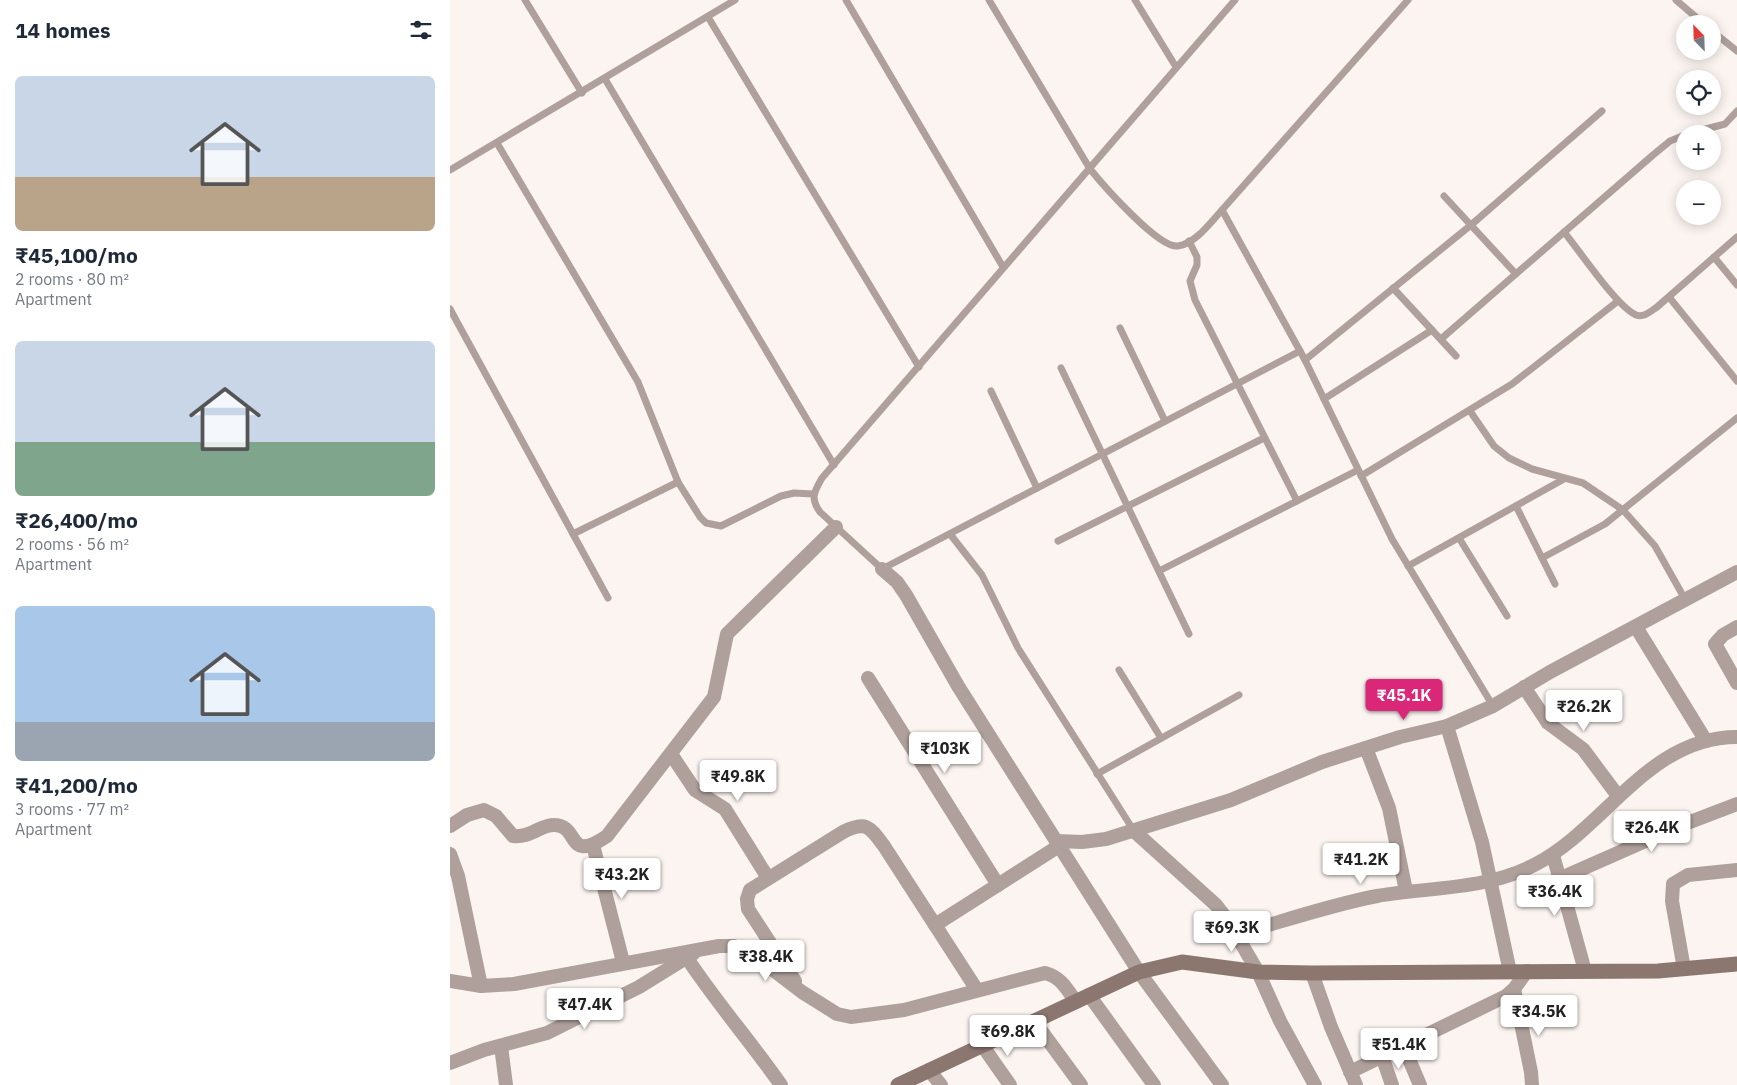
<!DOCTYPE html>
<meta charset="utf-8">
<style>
:root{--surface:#fff;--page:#f2f2f3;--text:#1f2937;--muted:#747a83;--accent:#db2777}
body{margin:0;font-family:"IBM Plex Sans",sans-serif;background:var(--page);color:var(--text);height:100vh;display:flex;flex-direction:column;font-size:19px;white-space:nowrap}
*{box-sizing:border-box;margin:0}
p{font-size:16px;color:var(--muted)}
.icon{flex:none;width:28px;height:28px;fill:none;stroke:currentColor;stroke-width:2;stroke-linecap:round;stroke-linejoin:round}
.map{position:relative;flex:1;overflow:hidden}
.sheet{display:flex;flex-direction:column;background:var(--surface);width:450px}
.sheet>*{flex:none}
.needle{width:32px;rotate:337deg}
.fabs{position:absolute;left:1226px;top:15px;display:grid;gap:10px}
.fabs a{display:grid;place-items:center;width:45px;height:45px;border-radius:50%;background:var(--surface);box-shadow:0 2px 12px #0003;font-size:25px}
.price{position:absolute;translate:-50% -42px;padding:0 11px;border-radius:5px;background:#fff;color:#222;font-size:16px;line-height:32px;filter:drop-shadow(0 1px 2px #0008)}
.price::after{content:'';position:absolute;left:50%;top:30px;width:15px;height:11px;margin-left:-8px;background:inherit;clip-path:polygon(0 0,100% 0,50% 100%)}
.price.active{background:var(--accent);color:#fff}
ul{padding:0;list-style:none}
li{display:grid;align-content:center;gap:10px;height:265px;padding:0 15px}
li span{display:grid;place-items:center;height:155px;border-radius:8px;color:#555}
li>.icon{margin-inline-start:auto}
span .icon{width:90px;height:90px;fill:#fffc;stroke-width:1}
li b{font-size:21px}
h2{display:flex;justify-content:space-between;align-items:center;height:60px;padding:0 15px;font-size:21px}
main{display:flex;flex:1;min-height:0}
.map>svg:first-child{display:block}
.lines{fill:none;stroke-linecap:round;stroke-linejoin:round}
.lane{stroke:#afa09b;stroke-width:7}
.street{stroke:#afa09b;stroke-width:14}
.secondary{stroke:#8c7670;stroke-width:15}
</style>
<main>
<section class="sheet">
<h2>14 homes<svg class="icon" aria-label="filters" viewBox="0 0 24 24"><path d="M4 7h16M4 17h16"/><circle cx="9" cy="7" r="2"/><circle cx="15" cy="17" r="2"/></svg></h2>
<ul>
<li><span style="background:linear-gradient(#c9d6e8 65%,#b9a48a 0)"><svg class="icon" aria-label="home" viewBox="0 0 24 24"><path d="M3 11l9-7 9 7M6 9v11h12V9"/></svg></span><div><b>₹45,100/mo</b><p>2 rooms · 80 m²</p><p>Apartment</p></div></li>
<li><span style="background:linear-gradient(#c9d6e8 65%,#7fa58c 0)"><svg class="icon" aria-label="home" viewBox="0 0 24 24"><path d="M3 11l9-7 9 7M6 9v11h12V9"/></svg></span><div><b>₹26,400/mo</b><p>2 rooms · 56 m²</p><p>Apartment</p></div></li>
<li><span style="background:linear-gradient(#a9c7e8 75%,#9aa5b1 0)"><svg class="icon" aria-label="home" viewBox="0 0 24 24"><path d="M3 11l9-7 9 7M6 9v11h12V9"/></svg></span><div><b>₹41,200/mo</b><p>3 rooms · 77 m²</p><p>Apartment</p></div></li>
</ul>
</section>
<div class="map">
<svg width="1287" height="1085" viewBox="0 0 1287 1085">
<rect width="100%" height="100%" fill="#fbf4f1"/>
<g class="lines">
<g class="lane">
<polyline points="75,0 132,93"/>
<polyline points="396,0 553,267"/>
<path d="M 539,0 L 640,169 C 653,185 709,249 728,246 C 745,244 761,222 772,210 L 958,0"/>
<polyline points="685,0 726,67"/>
<path d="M 785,0 L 372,478 C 364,492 360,498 370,512 L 432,569 L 850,351"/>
<polyline points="1226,0 1254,24"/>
<polyline points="258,17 469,367"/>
<polyline points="1262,31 1287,51"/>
<polyline points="155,79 384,465"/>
<polyline points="1237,134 1275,124 1287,111"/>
<polyline points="47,143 188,382 228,482 250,517 256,523 271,526 331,496 344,493 363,494"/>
<polyline points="0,170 285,0"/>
<polyline points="994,196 1066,274"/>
<polyline points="772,210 855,360 942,539 1043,706"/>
<path d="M 1114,232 C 1129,250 1167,307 1186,315 C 1194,318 1201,311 1207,307 L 1287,237"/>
<polyline points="739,241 747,257 747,265 740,281 745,300 847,501"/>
<polyline points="1264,257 1287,285"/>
<polyline points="943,288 1006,356"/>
<polyline points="1219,297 1287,381"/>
<polyline points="0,309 158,598"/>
<polyline points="670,328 715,421"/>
<polyline points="991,339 1203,155 1220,141 1235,135"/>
<polyline points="855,360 1021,225 1152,111"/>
<polyline points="611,368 739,634"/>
<polyline points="541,391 587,488"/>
<polyline points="874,399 982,330"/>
<polyline points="1020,411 1044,446 1059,458 1082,469 1133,483 1173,510 1205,546 1236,601"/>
<polyline points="911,476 1062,384 1168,301"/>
<polyline points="1066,506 1105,584"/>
<polyline points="123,534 228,482"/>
<polyline points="500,534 532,575 568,648 684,831"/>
<polyline points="1009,538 1057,616"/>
<polyline points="608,541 814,438"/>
<polyline points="1092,558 1155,524 1287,418"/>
<polyline points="958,566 1114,479"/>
<polyline points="709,571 908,470"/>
<polyline points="669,670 711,738"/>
<polyline points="647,774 789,695"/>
</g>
<g class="street">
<polyline points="432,569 447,582 456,595 508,686 689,972 772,1085"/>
<polyline points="1186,627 1256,741"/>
<polyline points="1287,627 1273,635 1265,644 1287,683"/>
<polyline points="418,678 548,885"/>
<polyline points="1074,687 1098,723 1133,749 1168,796"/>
<polyline points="997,726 1032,842 1060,972"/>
<polyline points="916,748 939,808 956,891"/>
<polyline points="221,754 245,790 275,809 318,878"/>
<path d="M 0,826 L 17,815 L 34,810 L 46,816 L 63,836 C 81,838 91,824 105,825 C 130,826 116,864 157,836 L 264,697 L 277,634 L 386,527"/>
<polyline points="684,831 766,905 777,919 808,972 830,1021 865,1085"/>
<polyline points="606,841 632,842 656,839 781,800 872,762 950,737 997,726 1043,706 1100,672 1287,572"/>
<polyline points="143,845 173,962"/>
<polyline points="0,854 8,876 31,986"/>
<polyline points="1103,855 1135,971"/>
<polyline points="1109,879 1227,827 1287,804"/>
<polyline points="485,925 609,846"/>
<path d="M 788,934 C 834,921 880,905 927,896 C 980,887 1037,890 1086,864 C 1156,827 1199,737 1287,737"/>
<path d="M 237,958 C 266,1002 301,1042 331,1085"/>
<polyline points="1234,969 1222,901 1223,884 1238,875 1287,870"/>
<polyline points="862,973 881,1027 906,1085"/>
<path d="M 0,981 L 31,986 L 64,984 L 269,946 L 283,946 L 297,950 L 352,992 L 387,1014 L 401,1017 L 454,1010 L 595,973 C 611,977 617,989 626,1002"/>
<path d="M 345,981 L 298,909 L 297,899 L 300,890 L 393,832 C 416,820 420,827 434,846 L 527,990"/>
<polyline points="1064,989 1081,1072 1082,1085"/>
<polyline points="639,995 704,1085"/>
<polyline points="584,1021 631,1085"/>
<polyline points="532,1045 560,1085"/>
<polyline points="953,1045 970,1085"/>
<polyline points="51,1046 56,1085"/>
<polyline points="932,1056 942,1085"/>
<polyline points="0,1063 34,1050 97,1033 189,987 244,953"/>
<polyline points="479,1070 491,1085"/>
<polyline points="900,1072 1056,996 1064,989 1077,971"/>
</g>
<polyline class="secondary" points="448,1085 689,972 732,962 808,972 862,973 1208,971 1287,964"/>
</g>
</svg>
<div class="fabs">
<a><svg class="needle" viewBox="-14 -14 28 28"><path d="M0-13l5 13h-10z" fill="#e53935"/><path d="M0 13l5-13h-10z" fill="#747a83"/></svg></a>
<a><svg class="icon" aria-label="locate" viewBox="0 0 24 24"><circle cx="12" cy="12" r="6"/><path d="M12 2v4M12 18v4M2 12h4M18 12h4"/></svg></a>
<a>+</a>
<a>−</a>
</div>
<b class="price active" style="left:954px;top:721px">₹45.1K</b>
<b class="price" style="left:1134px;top:732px">₹26.2K</b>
<b class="price" style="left:495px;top:774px">₹103K</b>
<b class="price" style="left:288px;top:802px">₹49.8K</b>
<b class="price" style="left:1202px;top:853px">₹26.4K</b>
<b class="price" style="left:911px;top:885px">₹41.2K</b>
<b class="price" style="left:172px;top:900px">₹43.2K</b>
<b class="price" style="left:1105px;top:917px">₹36.4K</b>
<b class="price" style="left:782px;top:953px">₹69.3K</b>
<b class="price" style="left:316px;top:982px">₹38.4K</b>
<b class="price" style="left:135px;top:1030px">₹47.4K</b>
<b class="price" style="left:1089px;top:1037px">₹34.5K</b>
<b class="price" style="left:558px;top:1057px">₹69.8K</b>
<b class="price" style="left:949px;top:1070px">₹51.4K</b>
</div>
</main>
